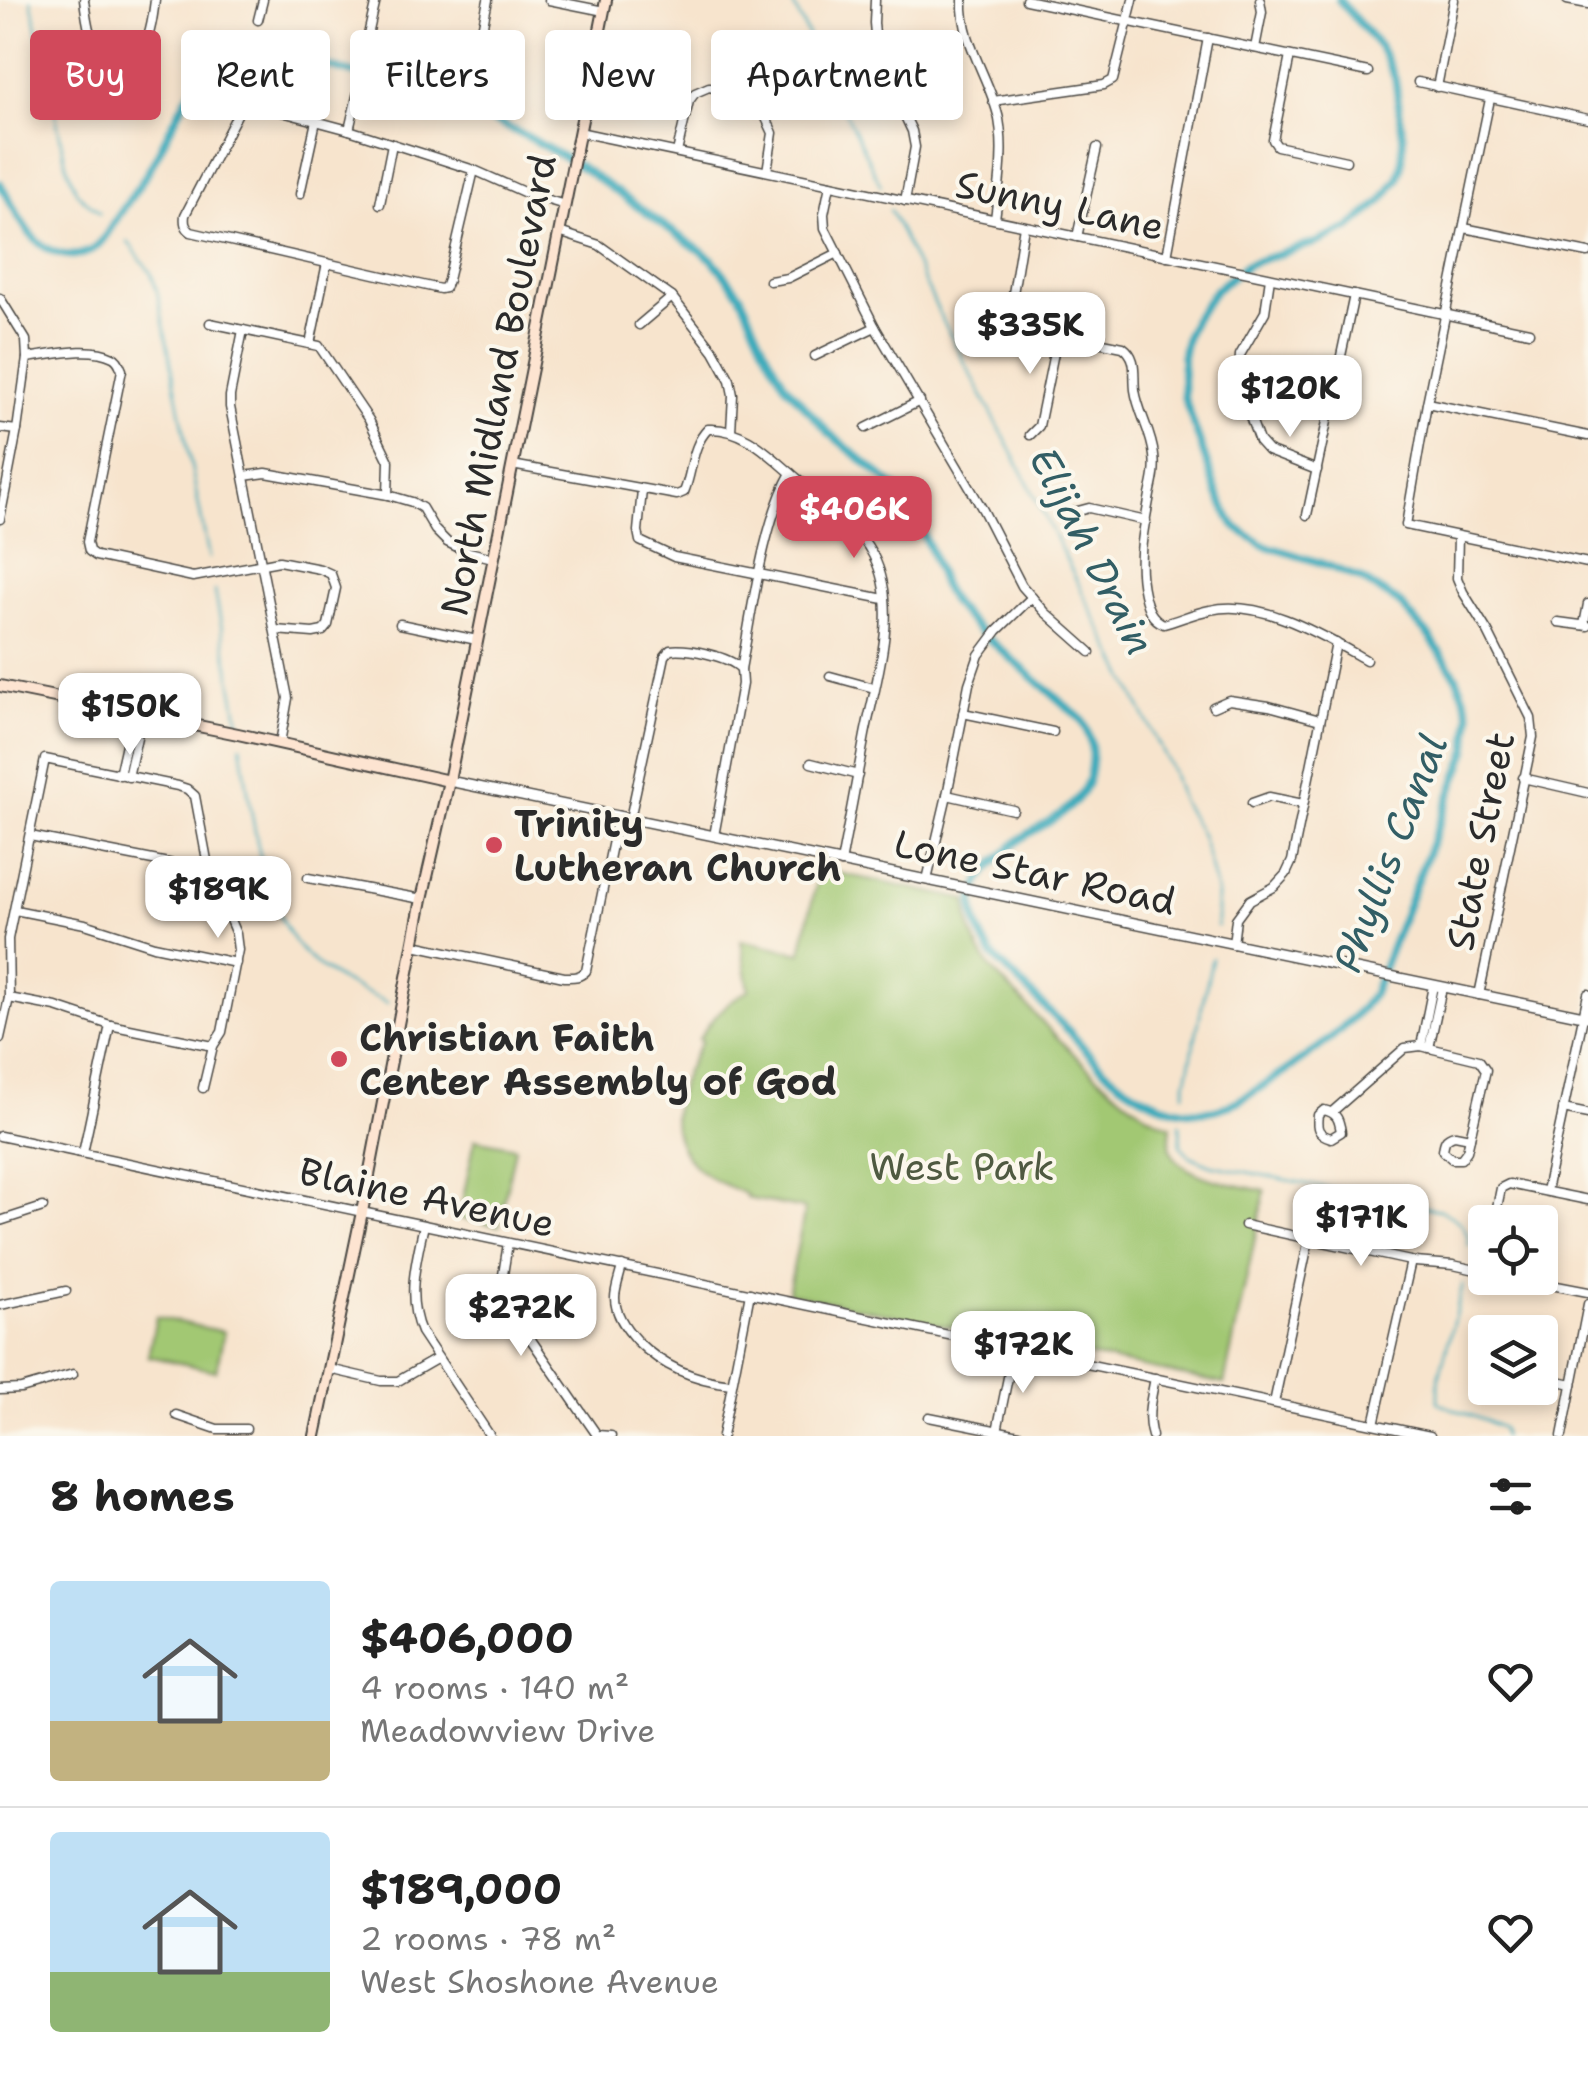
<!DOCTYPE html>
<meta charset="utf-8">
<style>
:root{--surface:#fff;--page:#f2f2f2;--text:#222;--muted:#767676;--line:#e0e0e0;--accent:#d1495b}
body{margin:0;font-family:"Shantell Sans",sans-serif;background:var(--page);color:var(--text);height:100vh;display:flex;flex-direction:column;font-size:38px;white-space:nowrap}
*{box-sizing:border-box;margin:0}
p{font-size:32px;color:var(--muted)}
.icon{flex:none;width:55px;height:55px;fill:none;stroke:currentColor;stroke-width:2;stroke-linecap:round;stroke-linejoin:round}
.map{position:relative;height:1436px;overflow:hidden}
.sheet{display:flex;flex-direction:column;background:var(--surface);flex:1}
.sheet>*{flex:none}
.hud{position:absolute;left:30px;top:30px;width:1000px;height:90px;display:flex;gap:20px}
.controls{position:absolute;left:1468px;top:1205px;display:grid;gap:20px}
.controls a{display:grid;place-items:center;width:90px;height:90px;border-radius:10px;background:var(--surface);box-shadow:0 5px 15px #0003;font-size:50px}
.price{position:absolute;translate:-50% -85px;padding:0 22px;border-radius:20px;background:#fff;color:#222;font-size:32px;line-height:65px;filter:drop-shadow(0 2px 5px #0008)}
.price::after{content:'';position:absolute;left:50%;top:60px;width:30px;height:22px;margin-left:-15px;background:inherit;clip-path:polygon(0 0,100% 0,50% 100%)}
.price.selected{background:var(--accent);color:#fff}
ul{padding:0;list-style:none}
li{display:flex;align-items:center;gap:30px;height:250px;padding:0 50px}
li+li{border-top:2px solid var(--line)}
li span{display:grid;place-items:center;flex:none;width:280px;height:200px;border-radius:10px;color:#555}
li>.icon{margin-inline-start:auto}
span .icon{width:120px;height:120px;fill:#fffc;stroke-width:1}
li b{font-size:42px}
h2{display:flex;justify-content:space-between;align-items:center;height:120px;padding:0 50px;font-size:42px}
.tag{padding:0 35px;border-radius:10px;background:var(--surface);box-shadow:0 5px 15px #0003;font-size:35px;line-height:90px}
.tag.selected{background:var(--accent);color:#fff}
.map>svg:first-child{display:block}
.green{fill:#a2c873;stroke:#667a4f;stroke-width:2.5}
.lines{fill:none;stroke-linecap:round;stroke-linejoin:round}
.stream{stroke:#3dabbb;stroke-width:2.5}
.canal{stroke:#3dabbb;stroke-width:8}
.minor-casing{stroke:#4a4743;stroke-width:11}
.tertiary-casing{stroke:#4a4743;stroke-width:12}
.secondary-casing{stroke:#4a4743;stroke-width:14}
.minor{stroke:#fff;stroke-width:8}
.tertiary{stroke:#fff;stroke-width:9}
.secondary{stroke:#fde4d1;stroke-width:10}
.poi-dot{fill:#d1495b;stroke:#fbf7ec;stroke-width:4}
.labels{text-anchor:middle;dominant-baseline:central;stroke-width:8;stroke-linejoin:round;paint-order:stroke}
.street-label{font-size:38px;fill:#2b2b2b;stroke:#fbf7ec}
.poi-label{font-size:38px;font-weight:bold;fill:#2b2b2b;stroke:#fbf7ec;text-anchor:start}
.park-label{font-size:38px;fill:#4f5a41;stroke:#fbf7ec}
.water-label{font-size:40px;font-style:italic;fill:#325e65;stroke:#fbf7ec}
</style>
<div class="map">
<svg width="1588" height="1436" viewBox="0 0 1588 1436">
<rect width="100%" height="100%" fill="#fbf7ec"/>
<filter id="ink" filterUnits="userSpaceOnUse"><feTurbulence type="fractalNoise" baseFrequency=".01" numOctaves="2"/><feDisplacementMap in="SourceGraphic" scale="20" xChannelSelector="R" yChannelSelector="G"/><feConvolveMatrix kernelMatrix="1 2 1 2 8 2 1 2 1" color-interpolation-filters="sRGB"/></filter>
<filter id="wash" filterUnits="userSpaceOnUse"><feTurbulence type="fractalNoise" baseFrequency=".0048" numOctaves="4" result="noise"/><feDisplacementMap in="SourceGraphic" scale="40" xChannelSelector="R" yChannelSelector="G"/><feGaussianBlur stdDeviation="2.25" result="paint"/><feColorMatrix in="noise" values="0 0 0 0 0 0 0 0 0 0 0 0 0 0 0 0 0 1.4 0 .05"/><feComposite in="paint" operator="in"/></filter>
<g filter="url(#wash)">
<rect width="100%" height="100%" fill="#f7e4cd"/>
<g class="green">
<path d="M 819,869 L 967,900 C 967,923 974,945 988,964 C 998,979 1013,991 1025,1004 C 1060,1041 1124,1109 1171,1126 C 1170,1134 1169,1143 1171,1150 C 1181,1179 1239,1185 1265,1191 L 1224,1384 L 788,1293 L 805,1209 L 746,1198 L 747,1195 C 735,1189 722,1184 711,1178 C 653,1141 674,1089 702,1041 L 699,1039 C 712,1017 726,1003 749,990 L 741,940 L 801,953 Z"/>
<polygon points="475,1139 515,1147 499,1226 459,1218"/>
<polygon points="156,1317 224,1332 216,1371 148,1356"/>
</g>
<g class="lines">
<g class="stream">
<polyline points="31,0 66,164 77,193 100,213"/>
<polyline points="791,0 881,186"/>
<polyline points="890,210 944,323 1022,471 1172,771 1181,800 1201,835 1207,855 1217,894 1217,926"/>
<polyline points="128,242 151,273 157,291 209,558"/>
<polyline points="215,591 240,728"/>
<path d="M 241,745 C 250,804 262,916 308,957 C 331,978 360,990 388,1003"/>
<polyline points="1184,1093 1212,958"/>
<path d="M 1180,1124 L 1181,1146 L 1190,1156 L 1211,1165 L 1440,1210 C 1458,1220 1468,1225 1469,1246"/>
<path d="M 1463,1284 L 1438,1381 L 1438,1402 C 1459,1413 1481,1417 1502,1428 L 1503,1436"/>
</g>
<path class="canal" d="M 0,183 C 10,200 19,221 32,236 C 45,251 68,261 88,252 C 101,246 110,229 117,218 C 129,200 141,184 151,166 C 166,141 188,83 211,68 C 236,52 265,53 293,57 L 395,85 L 472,111 L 528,137 L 584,169 L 712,259 L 740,294 L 764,347 L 785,384 L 828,432 L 900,491 L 913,512 L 932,554 L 942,584 L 953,604 L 977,629 L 1081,719 C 1090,735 1093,745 1091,763 C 1089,802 1058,817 1028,834 C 1019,839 1012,847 1004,854 C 965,887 966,912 992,955 C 1017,980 1043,1005 1068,1030 C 1080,1043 1091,1057 1104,1069 C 1131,1093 1169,1115 1207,1111 C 1231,1109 1256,1090 1275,1078 C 1313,1053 1345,1031 1373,994 L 1468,749 L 1470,715 L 1466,700 L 1456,676 L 1429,636 L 1398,602 L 1359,578 L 1318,562 L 1263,545 L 1234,526 L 1218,495 L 1184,397 L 1182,357 L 1187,335 L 1194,319 L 1215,290 L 1248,264 L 1318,242 L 1350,228 L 1382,201 L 1398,178 L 1402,165 L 1403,137 L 1395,78 L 1380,47 L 1339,0"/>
</g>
</g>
<g filter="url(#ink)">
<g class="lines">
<defs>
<g id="minor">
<path d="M 84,0 C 86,13 87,27 92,39 C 100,65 131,74 144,47 C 151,32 153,16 155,0"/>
<polyline points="549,0 604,11"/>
<polyline points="875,0 874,23 877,58 912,131 915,147 905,201"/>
<path d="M 963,0 C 961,43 990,78 999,119 C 1005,152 999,186 995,219"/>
<polyline points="1026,0 1368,72"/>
<polyline points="1567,0 1588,4"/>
<polyline points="258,20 263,0"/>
<polyline points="366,44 376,0"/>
<polyline points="1255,48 1262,12 1260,0"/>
<polyline points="1290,56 1273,140 1277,146 1346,161"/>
<polyline points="475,65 488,0"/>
<polyline points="1418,82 1588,119"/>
<polyline points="1437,87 1454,0"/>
<polyline points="1490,99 1427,403 1406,525 1588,563"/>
<polyline points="993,101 1104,85 1113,80 1133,0"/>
<polyline points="349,130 358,92"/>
<polyline points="579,132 1529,332"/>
<polyline points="677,152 689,101 695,93 709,87 748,95 759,103 773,133 767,171"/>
<path d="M 474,170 L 448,280 L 445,288 L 440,289 L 191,232 C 185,227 184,223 185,215 L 239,111 L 246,105 L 256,105 L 349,130 L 474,170 L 528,194 L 565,205"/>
<polyline points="830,185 824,214 825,228 875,327 983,510 1022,586 1045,612 1090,652"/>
<polyline points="300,194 316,121"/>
<polyline points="380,204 392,144"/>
<path d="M 1024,226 L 1011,306 L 1012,320 L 1019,325 L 1033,329 L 1123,347 C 1138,358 1133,373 1135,390 C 1138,412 1152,433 1154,456 C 1156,470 1153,482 1150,495 C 1144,529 1136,559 1144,594 C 1147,607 1151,619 1164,624 C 1179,620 1194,613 1210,610 C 1261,598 1323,636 1366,660"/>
<polyline points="1464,228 1588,253"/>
<polyline points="559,232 599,245 672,297 714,351 730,380 733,395 731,431"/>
<polyline points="1077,237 1097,148"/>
<polyline points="1167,256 1208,38"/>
<polyline points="1270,278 1265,312 1240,355 1238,384 1259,441 1268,451 1317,470"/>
<polyline points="770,281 788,278 838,253"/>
<polyline points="0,298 26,340 27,358 17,430 0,519"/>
<polyline points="210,323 319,346 369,420 389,461 388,495"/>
<polyline points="639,325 672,297"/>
<polyline points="243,330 230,396 230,407 288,698 280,743"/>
<polyline points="310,344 327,263"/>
<polyline points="815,356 875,327"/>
<path d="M 27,358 C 52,355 89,345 113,357 C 119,360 119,364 122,370 L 87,542 L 89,551 L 96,556 L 193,577 L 279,561 L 320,569 L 331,574 L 336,588 L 328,625 L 323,631 L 313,633 L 275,630"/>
<polyline points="1427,403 1588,436"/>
<polyline points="0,428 17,430"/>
<polyline points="866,428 920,401"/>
<polyline points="1030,435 1039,426 1058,333"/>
<path d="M 512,465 L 677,495 L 684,492 C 693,471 691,446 708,429 C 745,427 771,457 798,479 C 825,502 856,523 873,555 C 901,609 876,679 865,735 C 857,777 849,820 841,863"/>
<polyline points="244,476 266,473 388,495 412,502 422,508 435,530 447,542 465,551 493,558"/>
<polyline points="642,490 638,531 640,541 674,557 884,599"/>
<polyline points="1074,512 1089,508 1146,521"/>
<polyline points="1307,515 1354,295"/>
<polyline points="1458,536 1457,578 1463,592 1488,632 1531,718 1533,737 1479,995"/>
<polyline points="1558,622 1588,626"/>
<polyline points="400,624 477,640"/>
<polyline points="1584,625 1588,604"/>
<polyline points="830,676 874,688"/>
<polyline points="1213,707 1229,700 1269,706 1320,720"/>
<polyline points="963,713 1053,732"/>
<polyline points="811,763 858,775"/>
<polyline points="119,775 133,713"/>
<polyline points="128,777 142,715"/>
<polyline points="1523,778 1588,793"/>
<polyline points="947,795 1013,810"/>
<polyline points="1252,803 1269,797 1303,804"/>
<path d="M 630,819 L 665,656 L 670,650 C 688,648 729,656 741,669"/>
<polyline points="30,836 209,871"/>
<path d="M 714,836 L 742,684 L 741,669 C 752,612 763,522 791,473"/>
<polyline points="308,878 422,899"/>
<polyline points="927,880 947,795 969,684 979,655 997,631 1032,597"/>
<polyline points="15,910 85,924 154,946 236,963"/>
<polyline points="1233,944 1236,919 1250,900 1274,887 1286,874 1292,861 1336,643"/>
<path d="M 414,945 L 564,977 C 573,977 579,978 586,971 L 618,816"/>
<polyline points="9,998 56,1007 110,1025 213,1046"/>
<polyline points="0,1038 9,998 8,939 45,759 178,786 187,789 195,796 209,871 236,934 238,950 222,1032 213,1046 203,1088"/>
<polyline points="1421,1046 1433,986"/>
<polyline points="1429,1048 1442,988"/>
<polyline points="1563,1109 1588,1114"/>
<path d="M 1324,1110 C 1337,1113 1339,1119 1341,1132 L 1331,1138 C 1318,1134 1316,1129 1318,1115 Z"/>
<polyline points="1332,1112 1405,1048 1421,1046 1479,1060 1486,1070 1470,1138"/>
<path d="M 1455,1135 L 1470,1138 L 1467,1151 L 1461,1159 L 1452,1159 L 1443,1151 C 1444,1142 1445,1137 1455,1135 Z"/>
<polyline points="0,1136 1430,1436"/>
<polyline points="83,1153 110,1025"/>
<polyline points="1546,1191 1588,994"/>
<polyline points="0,1221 43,1207"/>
<polyline points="1494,1222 1501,1188 1509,1184 1588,1200"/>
<path d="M 424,1225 C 416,1261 406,1297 421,1332 L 490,1436"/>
<polyline points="1245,1225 1415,1262 1453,1265 1485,1272"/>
<polyline points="508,1243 502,1281 503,1294 532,1341 597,1435 611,1436"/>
<path d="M 622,1266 C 620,1276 615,1288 615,1298 C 615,1315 627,1330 637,1341 C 663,1367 694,1380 731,1384"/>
<polyline points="1515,1278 1588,1292"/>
<polyline points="0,1305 66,1291"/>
<polyline points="329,1369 381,1381 398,1381 438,1358"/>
<polyline points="1540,1377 1572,1384"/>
<polyline points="0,1390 21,1389 73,1374"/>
<polyline points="1274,1403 1309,1239"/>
<polyline points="176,1415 217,1429 246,1429"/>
<polyline points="929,1417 1024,1436"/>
<polyline points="1374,1424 1411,1261"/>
<polyline points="722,1436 750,1293"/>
<polyline points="996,1436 1014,1348"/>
<path d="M 1152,1436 C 1146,1416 1151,1399 1155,1378"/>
<polyline points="1562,1436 1588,1304"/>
</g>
<polyline id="tertiary" points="449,781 1588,1017"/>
<g id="secondary">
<polyline points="0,686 238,734 449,781"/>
<polyline points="315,1436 362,1212 422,899 449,781 606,0"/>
</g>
</defs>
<use href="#minor" class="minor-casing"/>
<use href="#tertiary" class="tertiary-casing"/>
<use href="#secondary" class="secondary-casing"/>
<use href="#minor" class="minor"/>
<use href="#tertiary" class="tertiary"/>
<use href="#secondary" class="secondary"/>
</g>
</g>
<g class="poi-dot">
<circle cx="494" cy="845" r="10"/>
<circle cx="339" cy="1059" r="10"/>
</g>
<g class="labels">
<g class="street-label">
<text transform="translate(1060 205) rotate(12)">Sunny Lane</text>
<text transform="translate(498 385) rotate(-79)">North Midland Boulevard</text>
<text transform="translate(1480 841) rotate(-79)">State Street</text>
<text transform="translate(1035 872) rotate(12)">Lone Star Road</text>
<text transform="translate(427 1197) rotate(12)">Blaine Avenue</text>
</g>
<g class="poi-label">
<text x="514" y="823">Trinity<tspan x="514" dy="44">Lutheran Church</tspan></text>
<text x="359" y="1037">Christian Faith<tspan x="359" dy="44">Center Assembly of God</tspan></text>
</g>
<g class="park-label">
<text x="962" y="1166">West Park</text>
</g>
<g class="water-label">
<text transform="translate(1092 551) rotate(63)">Elijah Drain</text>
<text transform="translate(1390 853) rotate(-69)">Phyllis Canal</text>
</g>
</g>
</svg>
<div class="controls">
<a><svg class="icon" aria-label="locate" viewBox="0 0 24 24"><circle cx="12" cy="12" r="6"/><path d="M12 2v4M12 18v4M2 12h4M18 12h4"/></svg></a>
<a><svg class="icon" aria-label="layers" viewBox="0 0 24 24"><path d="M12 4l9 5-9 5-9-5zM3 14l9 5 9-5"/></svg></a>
</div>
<b class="price" style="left:1030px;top:377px">$335K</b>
<b class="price" style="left:1290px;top:440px">$120K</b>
<b class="price selected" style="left:854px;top:561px">$406K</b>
<b class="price" style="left:130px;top:758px">$150K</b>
<b class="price" style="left:218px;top:941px">$189K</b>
<b class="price" style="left:1361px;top:1269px">$171K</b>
<b class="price" style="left:521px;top:1359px">$272K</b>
<b class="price" style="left:1023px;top:1396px">$172K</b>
<div class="hud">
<a class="tag selected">Buy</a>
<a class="tag">Rent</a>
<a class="tag">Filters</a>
<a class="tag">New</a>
<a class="tag">Apartment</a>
</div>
</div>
<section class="sheet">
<h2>8 homes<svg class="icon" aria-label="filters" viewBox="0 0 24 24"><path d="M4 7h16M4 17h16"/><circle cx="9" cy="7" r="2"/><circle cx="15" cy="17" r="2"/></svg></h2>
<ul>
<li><span style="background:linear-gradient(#bfe0f5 70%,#c2b280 0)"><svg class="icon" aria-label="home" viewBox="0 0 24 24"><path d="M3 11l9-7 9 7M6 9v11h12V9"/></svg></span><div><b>$406,000</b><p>4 rooms · 140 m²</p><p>Meadowview Drive</p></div><svg class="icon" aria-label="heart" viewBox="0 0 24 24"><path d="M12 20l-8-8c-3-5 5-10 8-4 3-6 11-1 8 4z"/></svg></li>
<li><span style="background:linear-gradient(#bfe0f5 70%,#8fb573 0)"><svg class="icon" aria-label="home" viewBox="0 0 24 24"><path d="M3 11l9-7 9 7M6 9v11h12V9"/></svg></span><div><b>$189,000</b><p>2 rooms · 78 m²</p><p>West Shoshone Avenue</p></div><svg class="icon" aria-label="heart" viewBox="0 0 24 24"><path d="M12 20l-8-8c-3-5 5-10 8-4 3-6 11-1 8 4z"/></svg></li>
</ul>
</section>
